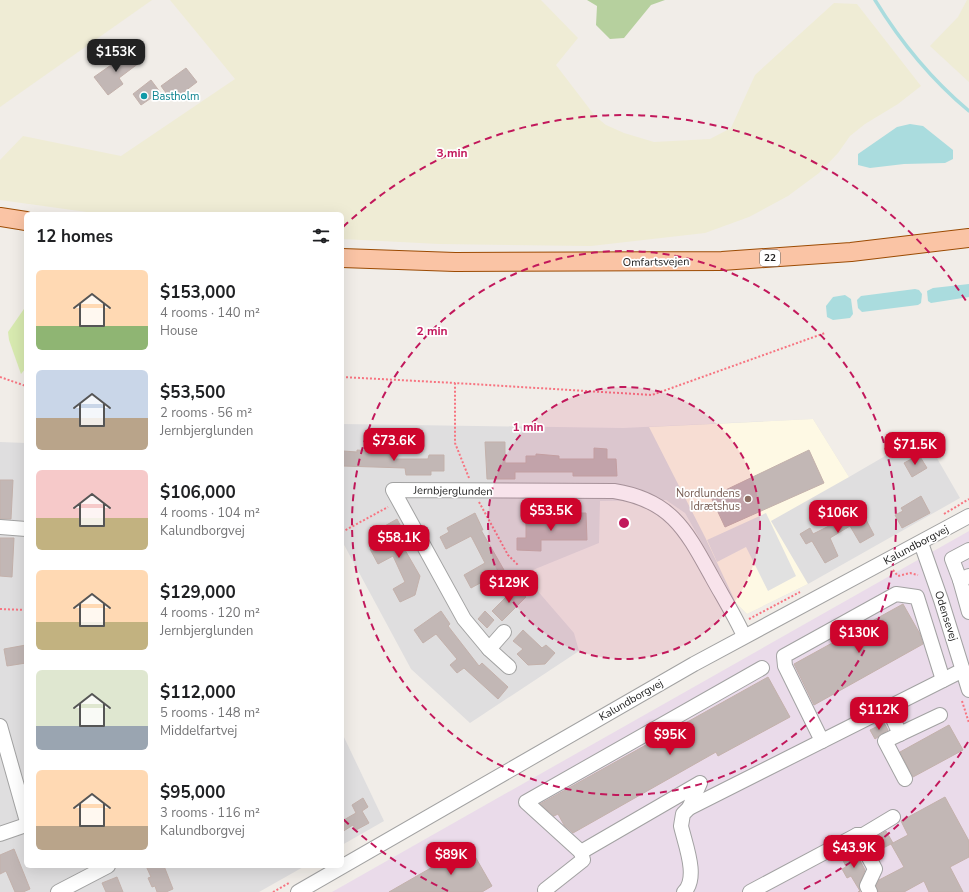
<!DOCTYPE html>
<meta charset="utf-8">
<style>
:root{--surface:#fff;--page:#f2f2f2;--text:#202124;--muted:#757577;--accent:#ce042c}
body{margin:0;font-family:"Nunito Sans",sans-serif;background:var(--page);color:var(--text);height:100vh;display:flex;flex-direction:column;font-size:15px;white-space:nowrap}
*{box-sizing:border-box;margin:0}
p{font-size:13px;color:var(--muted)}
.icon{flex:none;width:22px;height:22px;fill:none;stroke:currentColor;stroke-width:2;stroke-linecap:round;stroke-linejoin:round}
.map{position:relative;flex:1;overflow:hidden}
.panel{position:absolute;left:24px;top:212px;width:320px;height:656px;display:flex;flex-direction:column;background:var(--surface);border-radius:6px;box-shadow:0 4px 16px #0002}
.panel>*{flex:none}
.price{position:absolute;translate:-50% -34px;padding:0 9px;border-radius:8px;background:var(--accent);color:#fff;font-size:13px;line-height:26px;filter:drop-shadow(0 1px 2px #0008)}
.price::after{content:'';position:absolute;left:50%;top:24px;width:12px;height:9px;margin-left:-6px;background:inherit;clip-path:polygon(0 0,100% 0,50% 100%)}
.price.active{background:#222;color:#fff}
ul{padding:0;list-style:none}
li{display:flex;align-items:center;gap:12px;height:100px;padding:0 12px}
li span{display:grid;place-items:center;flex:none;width:112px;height:80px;border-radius:6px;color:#555}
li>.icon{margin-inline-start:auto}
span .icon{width:48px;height:48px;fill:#fffc;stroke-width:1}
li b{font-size:17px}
h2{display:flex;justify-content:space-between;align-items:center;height:48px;padding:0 12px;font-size:17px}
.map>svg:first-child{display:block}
.residential{fill:#dfdedf}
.industrial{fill:#eadbea}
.education{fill:#fef9e4}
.farmland{fill:#efecd5}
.grass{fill:#d8eab0}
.forest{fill:#b6d09e}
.parking{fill:#e1e1e1}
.water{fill:#aadcde}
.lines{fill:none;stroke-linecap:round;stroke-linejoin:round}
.stream{stroke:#aadcde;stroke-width:3.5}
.building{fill:#c2b7b5;stroke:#c3b1ab}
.minor-casing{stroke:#a2a2a2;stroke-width:16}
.major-casing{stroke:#9c4b03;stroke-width:20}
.path{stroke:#f77480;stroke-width:2;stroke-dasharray:2 2;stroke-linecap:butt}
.minor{stroke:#fff;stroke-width:14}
.major{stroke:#fac4a5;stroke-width:18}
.ring{fill:none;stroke:#c2185b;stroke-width:2;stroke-dasharray:7 5}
.culture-dot{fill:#0f9aa8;stroke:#fff;stroke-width:1.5}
.education-dot{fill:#8d6e63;stroke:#fff;stroke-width:1.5}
.labels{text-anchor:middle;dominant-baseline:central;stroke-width:3.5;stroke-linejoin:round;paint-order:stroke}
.shield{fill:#fff;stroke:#646464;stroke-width:1}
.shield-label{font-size:10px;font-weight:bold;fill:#212121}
.culture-label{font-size:11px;fill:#0d838f;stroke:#fff;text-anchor:start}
.street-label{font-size:11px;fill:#212121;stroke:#fff}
.education-label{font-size:11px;fill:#785e54;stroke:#fff;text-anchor:end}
.centre{fill:#c2185b;stroke:#fff;stroke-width:2}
.ring-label{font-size:12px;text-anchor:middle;font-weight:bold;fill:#c2185b;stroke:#fff;stroke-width:3.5;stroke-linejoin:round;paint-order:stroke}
</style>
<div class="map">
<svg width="969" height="892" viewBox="0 0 969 892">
<rect width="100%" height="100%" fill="#f1ede8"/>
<g class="residential">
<polygon points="813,419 849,477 923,434 960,498 808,584 747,614 736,603 685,513 666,500 600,501 599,543 523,574 574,633 579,651 470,723 411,669 342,541 342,424 623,428"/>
<polygon points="0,442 26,443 26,866 305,866 259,892 0,892"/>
<polygon points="342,733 384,821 342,845"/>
</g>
<polygon class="industrial" points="969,531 969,892 332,892"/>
<polygon class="education" points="813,419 849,477 771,521 808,584 747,614 736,603 705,537 649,427"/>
<g class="farmland">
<polygon points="0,0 152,0 0,107"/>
<polygon points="170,0 541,0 578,38 556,65 595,116 606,125 624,133 654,142 710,139 731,128 755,75 834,3 857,4 921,86 898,104 865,124 850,136 838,153 819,173 788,196 749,217 705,233 591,246 439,244 342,239 342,214 101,214 0,200 0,160 23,136 121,156 235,79"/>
<polygon points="967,0 969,0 969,82 930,46 958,17"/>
</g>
<polygon class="grass" points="26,306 26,368 21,374 9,340 8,332"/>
<polygon class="forest" points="587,0 665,0 651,5 624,38 610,39 596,25 597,6"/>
<polygon class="parking" points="766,513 796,576 768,591 746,547 717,562 707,540"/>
<g class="water">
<polygon points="910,124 923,126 953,150 953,159 945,163 904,164 870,168 858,165 858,154 897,127"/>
<polygon points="969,284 969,297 931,303 928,301 927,291 933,288"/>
<polygon points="915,289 919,290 922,294 921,303 918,305 862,312 858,308 857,300 861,296"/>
<polygon points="845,295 851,299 853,314 850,318 833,320 827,317 826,306 833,297"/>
</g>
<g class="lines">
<path class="stream" d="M 875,0 C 900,41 932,80 969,111"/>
</g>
<g class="building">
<polygon points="131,51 139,63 119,78 123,84 108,95 94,77"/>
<polygon points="186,68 197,82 172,101 161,86"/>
<polygon points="151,80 160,92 141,105 133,94"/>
<polygon points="485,442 505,442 505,463 526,463 526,456 536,456 536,454 559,456 559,459 594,459 594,448 607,449 607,459 616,459 617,476 573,476 573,472 515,472 515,479 487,479"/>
<polygon points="357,450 395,453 394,459 428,459 429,455 444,455 444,471 431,471 431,475 406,475 405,468 343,466 343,451 357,452"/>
<polygon points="809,450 824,483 725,527 711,497"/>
<polygon points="919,455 927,468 912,477 904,463"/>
<polygon points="0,480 13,480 11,519 0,519"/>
<polygon points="921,496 930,513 902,528 895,515 903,511 901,508"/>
<polygon points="861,510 874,535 860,543 850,526 830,538 838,556 825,563 812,541 806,544 800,534 810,528 813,534 831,525 829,522 846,512 851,516"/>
<polygon points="475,513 483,530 481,530 504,570 471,588 464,575 485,563 471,536 446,549 440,537 449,532 447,528"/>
<polygon points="575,513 586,513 587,540 541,540 541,551 517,550 517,538 526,538 526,514 541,514 541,522 575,522"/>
<polygon points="397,519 411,546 405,550 420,576 415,595 400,602 393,589 405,582 393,556 378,564 370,549 389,539 383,527"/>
<polygon points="0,538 14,538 12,577 0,576"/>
<polygon points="516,587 526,597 502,621 492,611"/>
<polygon points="903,604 920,634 923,644 814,705 794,664"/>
<polygon points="441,611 450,624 448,626 479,666 482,663 508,687 498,699 464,668 457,673 450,665 457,659 436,634 423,643 414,630"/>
<polygon points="485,611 494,620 487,628 478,619"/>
<polygon points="523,630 542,648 546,645 555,653 545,664 528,665 517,654 523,649 513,641"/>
<polygon points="26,645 26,663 7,666 4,649"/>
<polygon points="768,677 790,717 718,756 716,752 573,833 564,825 558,814 554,816 540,804"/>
<polygon points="884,723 888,730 875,739 870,730"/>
<polygon points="949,725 963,750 913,777 900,752"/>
<polygon points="945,797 969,841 969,857 950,867 963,892 929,892 924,881 904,892 878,892 876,886 879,880 904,867 891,844 908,835 901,821"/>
<polygon points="363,798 368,807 362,811 369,823 356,830 353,825 342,832 342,821 356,813 352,805"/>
<polygon points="886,831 893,843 877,851 871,840"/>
<polygon points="469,846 492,886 482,892 389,892"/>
<polygon points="14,849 30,889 23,892 15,892 6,871 0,874 0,855"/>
<polygon points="856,853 865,870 859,886 860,892 858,892 860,891 851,876 847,878 842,869 846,867 843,860"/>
<polygon points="146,866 164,866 173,889 166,892 157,892 155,886 152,887 148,878 151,877"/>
<polygon points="117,877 123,892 106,892 102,883"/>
</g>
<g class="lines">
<defs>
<g id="minor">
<polyline points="0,527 26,529"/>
<polyline points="921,543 941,600 969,690"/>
<polyline points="969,576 960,580 969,612"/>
<polyline points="960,580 952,559 969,550"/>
<polyline points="489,649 504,632"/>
<path d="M 509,667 L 489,649 L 464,619 L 393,490 L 614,491 C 671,500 686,530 712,577 C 723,597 735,616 744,636"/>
<polyline points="888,708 900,734"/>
<polyline points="0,726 26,818"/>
<polyline points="822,741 785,666 784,656 896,594 917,597 943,680"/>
<polyline points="905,779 885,741 940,715"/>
<polyline points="0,834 26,825"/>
<polyline points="857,835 875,869 867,886 870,892"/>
<polyline points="581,852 526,802 762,668"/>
<polyline points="545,890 583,860 581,852 700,783 689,808"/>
<polyline points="58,892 108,866"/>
<polyline points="298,892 694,664 969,516"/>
<path d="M 684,892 C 699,878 685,844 681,826 L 683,814 L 689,808 L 963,670"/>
<polyline points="750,892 857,835 863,835 893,817"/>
</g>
<g id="major">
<polyline points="0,217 26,221"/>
<polyline points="342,258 455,262 722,261 851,252 969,238"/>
</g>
</defs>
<use href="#minor" class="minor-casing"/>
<use href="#major" class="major-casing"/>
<g class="path">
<polyline points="0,377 26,386"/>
<polyline points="342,377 455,383"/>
<polyline points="469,478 455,443 455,383 652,395 825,333"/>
<polyline points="479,502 508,555 519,566"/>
<polyline points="944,514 969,499"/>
<polyline points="342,532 388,507"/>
<polyline points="893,570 898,576 910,573 918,575"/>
<polyline points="0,609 26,610"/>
<polyline points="749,619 800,592"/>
<polyline points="962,701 969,723"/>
<polyline points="273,892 289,883"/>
</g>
<use href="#minor" class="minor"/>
<use href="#major" class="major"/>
</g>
<circle cx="624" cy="523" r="136" fill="#c2185b" fill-opacity=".12"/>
<g class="ring">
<circle cx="624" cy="523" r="136"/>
<circle cx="624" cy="523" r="272"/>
<path d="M968 742A408 408 0 0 1 800 891M448 891A408 408 0 0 1 343 819M343 227A408 408 0 0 1 968 304"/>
</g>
<circle class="culture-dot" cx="144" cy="96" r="4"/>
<circle class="education-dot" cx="748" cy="499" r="4"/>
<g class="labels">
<rect class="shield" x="760" y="250" width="20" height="16" rx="3"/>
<g class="shield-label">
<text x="770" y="258">22</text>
</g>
<g class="culture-label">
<text x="152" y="96">Bastholm</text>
</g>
<g class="street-label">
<text transform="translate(656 262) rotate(-1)">Omfartsvejen</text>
<text transform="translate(453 491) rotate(1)">Jernbjerglunden</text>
<text transform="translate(916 545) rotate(-28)">Kalundborgvej</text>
<text transform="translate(946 616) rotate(72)">Odensevej</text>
<text transform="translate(631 700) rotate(-30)">Kalundborgvej</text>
</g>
<g class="education-label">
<text x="740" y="493">Nordlundens<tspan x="740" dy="13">Idrætshus</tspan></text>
</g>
</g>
<circle cx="624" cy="523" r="6" class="centre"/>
<g class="ring-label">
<text x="452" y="157">3 min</text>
<text x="432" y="335">2 min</text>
<text x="528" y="431">1 min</text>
</g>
</svg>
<b class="price active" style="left:116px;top:73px">$153K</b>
<b class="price" style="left:394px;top:462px">$73.6K</b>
<b class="price" style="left:915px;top:466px">$71.5K</b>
<b class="price" style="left:551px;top:532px">$53.5K</b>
<b class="price" style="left:838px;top:534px">$106K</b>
<b class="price" style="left:399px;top:559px">$58.1K</b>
<b class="price" style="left:509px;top:604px">$129K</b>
<b class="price" style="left:859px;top:654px">$130K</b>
<b class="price" style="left:879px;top:731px">$112K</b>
<b class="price" style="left:670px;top:756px">$95K</b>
<b class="price" style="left:854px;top:869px">$43.9K</b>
<b class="price" style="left:451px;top:876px">$89K</b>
<section class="panel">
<h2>12 homes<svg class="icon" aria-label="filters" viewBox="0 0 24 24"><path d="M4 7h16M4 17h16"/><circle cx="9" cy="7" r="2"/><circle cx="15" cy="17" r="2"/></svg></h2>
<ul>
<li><span style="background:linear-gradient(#ffd9b3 70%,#8fb573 0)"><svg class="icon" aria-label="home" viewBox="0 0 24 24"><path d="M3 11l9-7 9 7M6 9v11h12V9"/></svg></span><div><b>$153,000</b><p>4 rooms · 140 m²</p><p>House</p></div></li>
<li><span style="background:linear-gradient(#c9d6e8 60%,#b9a48a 0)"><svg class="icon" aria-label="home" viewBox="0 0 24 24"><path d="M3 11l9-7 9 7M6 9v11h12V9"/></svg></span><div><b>$53,500</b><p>2 rooms · 56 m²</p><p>Jernbjerglunden</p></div></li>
<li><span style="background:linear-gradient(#f6c9c9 60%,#c2b280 0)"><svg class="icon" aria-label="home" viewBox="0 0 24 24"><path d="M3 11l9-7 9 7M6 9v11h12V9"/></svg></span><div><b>$106,000</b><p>4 rooms · 104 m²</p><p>Kalundborgvej</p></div></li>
<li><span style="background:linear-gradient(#ffd9b3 65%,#c2b280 0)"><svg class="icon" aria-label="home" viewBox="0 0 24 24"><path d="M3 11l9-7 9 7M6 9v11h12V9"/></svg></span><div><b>$129,000</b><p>4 rooms · 120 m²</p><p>Jernbjerglunden</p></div></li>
<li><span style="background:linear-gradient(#dfe7d0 70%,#9aa5b1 0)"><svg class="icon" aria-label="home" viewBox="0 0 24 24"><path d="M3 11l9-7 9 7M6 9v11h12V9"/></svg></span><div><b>$112,000</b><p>5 rooms · 148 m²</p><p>Middelfartvej</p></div></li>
<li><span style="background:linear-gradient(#ffd9b3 70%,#b9a48a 0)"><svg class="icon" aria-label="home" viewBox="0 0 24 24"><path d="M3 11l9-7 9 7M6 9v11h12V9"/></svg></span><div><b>$95,000</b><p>3 rooms · 116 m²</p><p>Kalundborgvej</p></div></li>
</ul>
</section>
</div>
